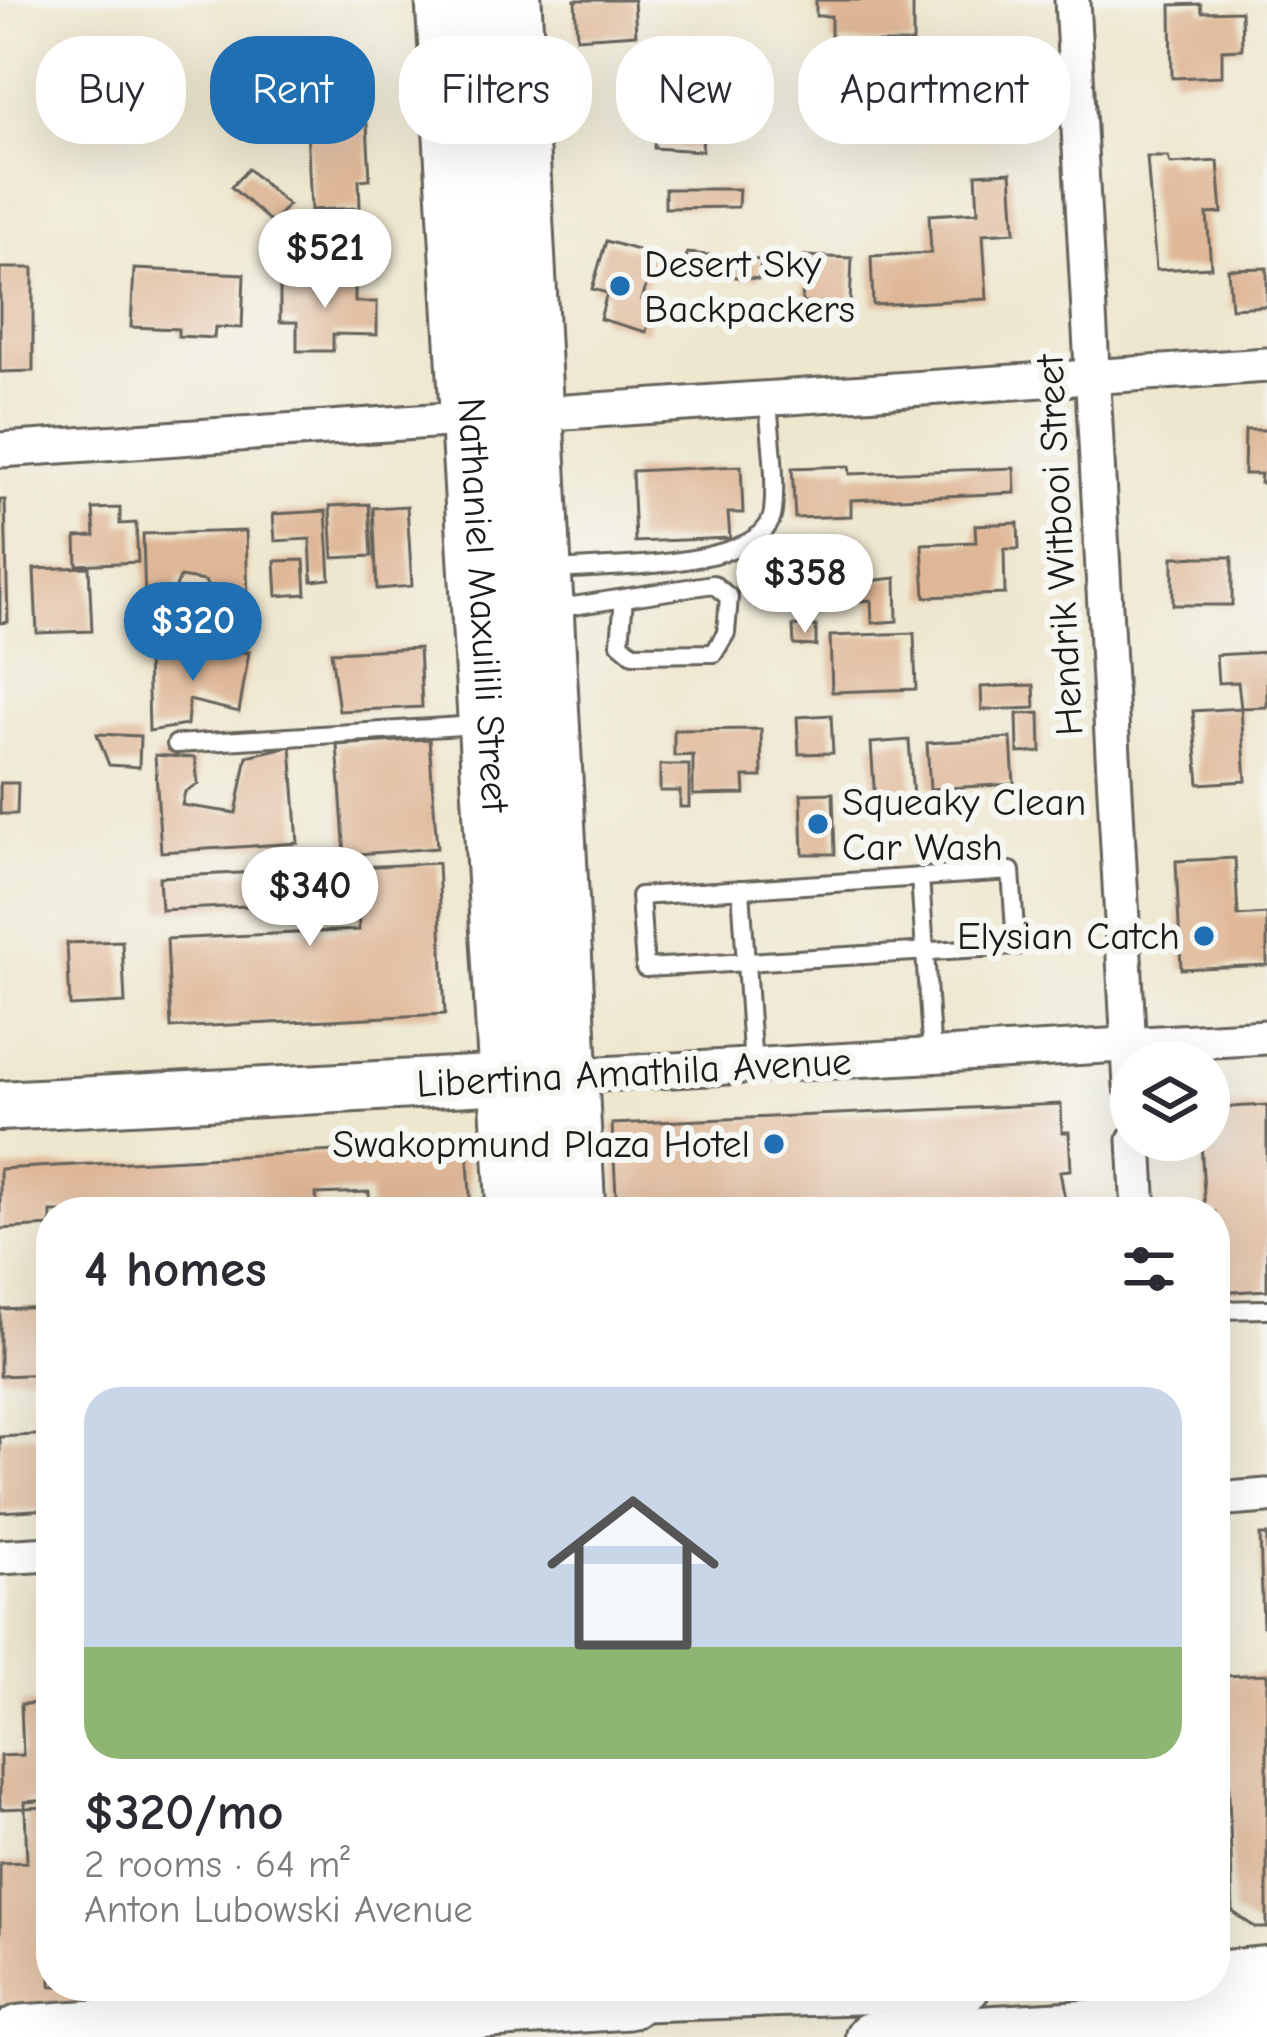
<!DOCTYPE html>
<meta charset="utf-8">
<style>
:root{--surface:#fff;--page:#f2f2f3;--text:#2b2b33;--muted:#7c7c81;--accent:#1f6fb2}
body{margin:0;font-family:"Comic Neue",sans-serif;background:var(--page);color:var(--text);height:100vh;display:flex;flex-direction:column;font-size:45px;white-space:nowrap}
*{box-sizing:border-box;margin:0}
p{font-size:39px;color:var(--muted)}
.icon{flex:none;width:66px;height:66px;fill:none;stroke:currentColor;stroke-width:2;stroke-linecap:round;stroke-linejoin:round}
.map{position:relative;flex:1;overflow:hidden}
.sheet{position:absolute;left:36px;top:1197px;width:1194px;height:804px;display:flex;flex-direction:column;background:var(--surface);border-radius:48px;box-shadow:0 12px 48px #0002}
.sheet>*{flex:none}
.top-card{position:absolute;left:36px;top:36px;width:1197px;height:108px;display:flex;gap:24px}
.buttons{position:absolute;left:1110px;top:1041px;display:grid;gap:24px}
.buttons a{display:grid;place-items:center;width:120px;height:120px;border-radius:50%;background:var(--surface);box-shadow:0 12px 48px #0002;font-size:60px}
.price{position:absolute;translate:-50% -102px;padding:0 27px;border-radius:42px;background:#fff;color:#222;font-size:39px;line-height:78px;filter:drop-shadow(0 3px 6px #0008)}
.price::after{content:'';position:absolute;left:50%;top:72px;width:36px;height:27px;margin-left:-18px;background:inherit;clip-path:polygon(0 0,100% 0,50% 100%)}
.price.on{background:var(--accent);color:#fff}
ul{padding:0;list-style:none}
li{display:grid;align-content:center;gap:24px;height:636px;padding:0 48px}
li span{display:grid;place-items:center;height:372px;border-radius:36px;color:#555}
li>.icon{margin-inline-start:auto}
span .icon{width:216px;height:216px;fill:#fffc;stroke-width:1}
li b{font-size:51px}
h2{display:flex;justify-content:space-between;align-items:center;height:144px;padding:0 48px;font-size:51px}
.tag{padding:0 42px;border-radius:48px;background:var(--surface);box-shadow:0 12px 48px #0002;font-size:42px;line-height:108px}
.tag.on{background:var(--accent);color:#fff}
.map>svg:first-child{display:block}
.building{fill:#dfb797}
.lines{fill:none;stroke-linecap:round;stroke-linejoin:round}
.lane-casing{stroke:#66635b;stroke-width:22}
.street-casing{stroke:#66635b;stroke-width:39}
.secondary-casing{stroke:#66635b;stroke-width:54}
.highway-casing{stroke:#66635b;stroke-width:69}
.lane{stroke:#fff;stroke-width:16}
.street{stroke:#fff;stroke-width:33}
.secondary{stroke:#fff;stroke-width:48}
.highway{stroke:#fff;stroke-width:63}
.poi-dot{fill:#1f6fb2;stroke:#f6f6f2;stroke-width:4.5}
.labels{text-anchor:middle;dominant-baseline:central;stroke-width:12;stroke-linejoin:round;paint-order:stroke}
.poi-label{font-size:39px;fill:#1c1c1c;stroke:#f6f6f2;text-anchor:start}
.street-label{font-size:39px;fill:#1c1c1c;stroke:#f6f6f2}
</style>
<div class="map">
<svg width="1267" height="2037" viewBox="0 0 1267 2037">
<rect width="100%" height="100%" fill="#f6f6f2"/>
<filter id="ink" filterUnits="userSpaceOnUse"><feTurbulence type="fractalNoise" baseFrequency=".00833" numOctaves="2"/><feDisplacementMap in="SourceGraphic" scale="24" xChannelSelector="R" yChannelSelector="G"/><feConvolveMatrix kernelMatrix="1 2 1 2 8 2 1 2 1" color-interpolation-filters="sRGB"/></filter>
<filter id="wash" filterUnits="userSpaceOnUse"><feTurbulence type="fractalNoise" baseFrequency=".004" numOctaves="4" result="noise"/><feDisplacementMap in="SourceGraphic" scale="48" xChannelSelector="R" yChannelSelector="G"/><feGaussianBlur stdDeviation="2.7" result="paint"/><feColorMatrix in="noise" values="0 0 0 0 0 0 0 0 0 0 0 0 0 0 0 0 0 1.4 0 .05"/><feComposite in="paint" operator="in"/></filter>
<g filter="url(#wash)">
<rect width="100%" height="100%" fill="#eee7cf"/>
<g id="blocks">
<g class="building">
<polygon points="575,0 634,0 636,34 577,38"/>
<polygon points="816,0 913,0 913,43 831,43 831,16 816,16"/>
<polygon points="1201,4 1202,12 1241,11 1242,49 1222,50 1222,76 1172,78 1171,5"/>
<polygon points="110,59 112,102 52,104 51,61"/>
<polygon points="942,68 951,127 885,136 882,112 861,114 856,79"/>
<polygon points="643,85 662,86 661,103 704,105 702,151 654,148 656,120 640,119"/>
<polygon points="367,124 370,179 359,180 360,208 311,210 307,127"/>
<polygon points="1147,157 1168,157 1170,164 1218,161 1222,213 1207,214 1211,267 1156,270"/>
<polygon points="248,169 288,205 272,223 231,187"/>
<polygon points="1011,172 1015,232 983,234 987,299 873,305 871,256 931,253 929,215 978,212 976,174"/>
<polygon points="665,189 739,189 738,207 665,208"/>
<polygon points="606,241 655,255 642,300 654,303 646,332 600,319 607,293 592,289"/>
<polygon points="687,253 761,260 759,279 685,272"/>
<polygon points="804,256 852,258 850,305 802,303"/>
<polygon points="0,268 33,268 33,371 0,372"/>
<polygon points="1267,268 1267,306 1231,308 1228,269"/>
<polygon points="134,269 244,274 242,328 215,327 214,338 178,336 178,329 131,327"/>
<polygon points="280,278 355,278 355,302 377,302 377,335 333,334 333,351 297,351 297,322 280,322"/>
<polygon points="1245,430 1267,430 1267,483 1260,483 1261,474 1244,474"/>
<polygon points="741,466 743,513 728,513 730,538 635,542 632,471"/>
<polygon points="849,466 850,474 1014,468 1015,493 851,500 851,516 795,518 792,468"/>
<polygon points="0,500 5,500 8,622 0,623"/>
<polygon points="369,504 372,556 333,558 330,506"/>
<polygon points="407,506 412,586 377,589 373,508"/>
<polygon points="120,508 120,524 136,523 138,562 77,565 76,537 95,536 93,509"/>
<polygon points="326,511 330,579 312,581 310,539 275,541 273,514"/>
<polygon points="1018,523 1019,549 1004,549 1005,594 925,597 922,544 976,542 975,525"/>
<polygon points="246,531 248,600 215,601 205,581 180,577 170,603 145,604 143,534"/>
<polygon points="833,543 836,586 792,590 789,547"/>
<rect x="1173" y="557" width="59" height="48"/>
<polygon points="304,560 306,594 277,596 275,561"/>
<polygon points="89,567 92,631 37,633 34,569"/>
<polygon points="896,578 897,621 872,623 871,600 859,601 859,582"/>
<polygon points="793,626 816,626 816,646 794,645"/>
<polygon points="914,633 916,689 832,692 830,636"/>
<polygon points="419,648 422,707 339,711 331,652"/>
<polygon points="249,652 239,712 189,700 187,725 149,731 147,653"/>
<polygon points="1267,652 1267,707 1241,708 1238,682 1218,683 1216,655"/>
<polygon points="1034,685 1035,708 982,710 981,687"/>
<polygon points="1241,708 1246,781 1199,784 1193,711"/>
<polygon points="1040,713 1041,752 1018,753 1017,714"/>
<polygon points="831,715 833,753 799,754 797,717"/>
<polygon points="761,729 762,777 744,777 745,794 693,795 693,755 674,756 674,730"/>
<polygon points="97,734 140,736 139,767 109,765"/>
<polygon points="1011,738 1014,784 930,789 927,743"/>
<polygon points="429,739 437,848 345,855 337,745"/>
<polygon points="909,740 913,798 875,801 871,743"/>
<polygon points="291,746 298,843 161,852 155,755 195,758 198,784 185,792 182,805 236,813 247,756"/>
<polygon points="660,765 689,765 689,807 680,807 680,791 660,791"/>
<polygon points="0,783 18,783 17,814 0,814"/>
<polygon points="833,793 835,854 803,854 801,794"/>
<polygon points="1235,858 1238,916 1267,914 1267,965 1181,969 1176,861"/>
<polygon points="438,863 445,1014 171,1028 167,939 359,930 358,901 161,910 159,877"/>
<polygon points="122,941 125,1003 70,1006 67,943"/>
<polygon points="1061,1104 1062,1132 1069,1132 1071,1170 1060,1171 1067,1212 617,1212 612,1124"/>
<polygon points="1267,1105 1267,1290 1215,1293 1215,1212 1205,1212 1201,1140 1209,1140 1209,1108"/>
<polygon points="467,1144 471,1212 370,1212 369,1192 316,1194 317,1212 51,1212 51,1226 0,1229 0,1169"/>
<polygon points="51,1307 51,1374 0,1376 0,1309"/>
<polygon points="51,1434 51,1509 0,1512 0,1437"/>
<polygon points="1260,1535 1267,1535 1267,1626 1263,1626"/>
<polygon points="1267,1674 1267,1928 1256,1928 1233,1912 1225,1676"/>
<polygon points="51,1703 51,1800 25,1802 25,1808 51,1807 51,1986 247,1986 231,1999 0,2010 0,1863 27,1862 25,1808 0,1809 0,1756 23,1755 21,1704"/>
</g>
</g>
</g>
<g filter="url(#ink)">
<use href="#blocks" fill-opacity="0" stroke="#66635b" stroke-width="3"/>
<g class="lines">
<defs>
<g id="lane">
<path d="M 552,570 C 599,566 766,570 773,512 C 777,476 770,435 768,400"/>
<polyline points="554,609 713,584 729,597 726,633 714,653 633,654 620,643 624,598"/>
<polyline points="176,744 477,725"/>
<polygon points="1011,871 1016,946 645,968 640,896"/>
<polyline points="920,877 932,1057"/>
<polyline points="741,889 753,1067"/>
<polyline points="1215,1310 1267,1309"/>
</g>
<g id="street">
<polyline points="1072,0 1131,1086"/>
<polyline points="0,450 1267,365"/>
<polyline points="565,1076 1267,1037"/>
<polyline points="1135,1140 1139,1212"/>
<polyline points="1215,1500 1267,1496"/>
<polyline points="0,1557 51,1554"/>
<polyline points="1186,1986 1188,2037"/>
</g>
<g id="secondary">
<polyline points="0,1106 546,1077"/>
<polyline points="1215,1976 1267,1971"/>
<polyline points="627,1997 966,1986"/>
<polyline points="870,2037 1267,2015"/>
</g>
<g id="highway">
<path id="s1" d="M 448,0 L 519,1212"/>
<polyline points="509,0 573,1212"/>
<polyline points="22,2037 627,1997"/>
</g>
</defs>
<use href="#lane" class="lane-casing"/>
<use href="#street" class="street-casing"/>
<use href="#secondary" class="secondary-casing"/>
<use href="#highway" class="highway-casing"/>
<use href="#lane" class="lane"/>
<use href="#street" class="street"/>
<use href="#secondary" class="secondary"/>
<use href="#highway" class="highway"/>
</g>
</g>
<g class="poi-dot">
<circle cx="620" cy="286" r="12"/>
<circle cx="818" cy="824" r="12"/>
<circle cx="1204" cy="936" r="12"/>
<circle cx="774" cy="1144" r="12"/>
</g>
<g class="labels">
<g class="poi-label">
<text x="644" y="264">Desert Sky<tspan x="644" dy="45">Backpackers</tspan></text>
<text x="842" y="802">Squeaky Clean<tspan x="842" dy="45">Car Wash</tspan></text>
<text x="1180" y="936" text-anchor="end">Elysian Catch</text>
<text x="750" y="1144" text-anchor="end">Swakopmund Plaza Hotel</text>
</g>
<g class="street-label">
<text transform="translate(1060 545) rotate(-93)">Hendrik Witbooi Street</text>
<text stroke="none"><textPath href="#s1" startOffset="606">Nathaniel Maxuilili Street</textPath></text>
<text transform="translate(634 1073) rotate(-3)">Libertina Amathila Avenue</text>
</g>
</g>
</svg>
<div class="buttons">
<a><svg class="icon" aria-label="layers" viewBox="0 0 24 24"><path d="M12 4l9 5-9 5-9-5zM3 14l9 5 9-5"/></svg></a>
</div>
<b class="price" style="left:325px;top:311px">$521</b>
<b class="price" style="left:805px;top:636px">$358</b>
<b class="price on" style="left:193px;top:684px">$320</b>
<b class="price" style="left:310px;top:949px">$340</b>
<div class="top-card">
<a class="tag">Buy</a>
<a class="tag on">Rent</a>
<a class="tag">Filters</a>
<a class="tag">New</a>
<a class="tag">Apartment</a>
</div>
<section class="sheet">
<h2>4 homes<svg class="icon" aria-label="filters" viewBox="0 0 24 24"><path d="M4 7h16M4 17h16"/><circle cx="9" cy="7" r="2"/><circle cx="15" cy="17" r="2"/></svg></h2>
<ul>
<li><span style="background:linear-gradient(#c9d6e8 70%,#8fb573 0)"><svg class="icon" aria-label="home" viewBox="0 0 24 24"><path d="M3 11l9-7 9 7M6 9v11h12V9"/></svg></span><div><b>$320/mo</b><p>2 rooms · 64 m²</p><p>Anton Lubowski Avenue</p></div></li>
</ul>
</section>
</div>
